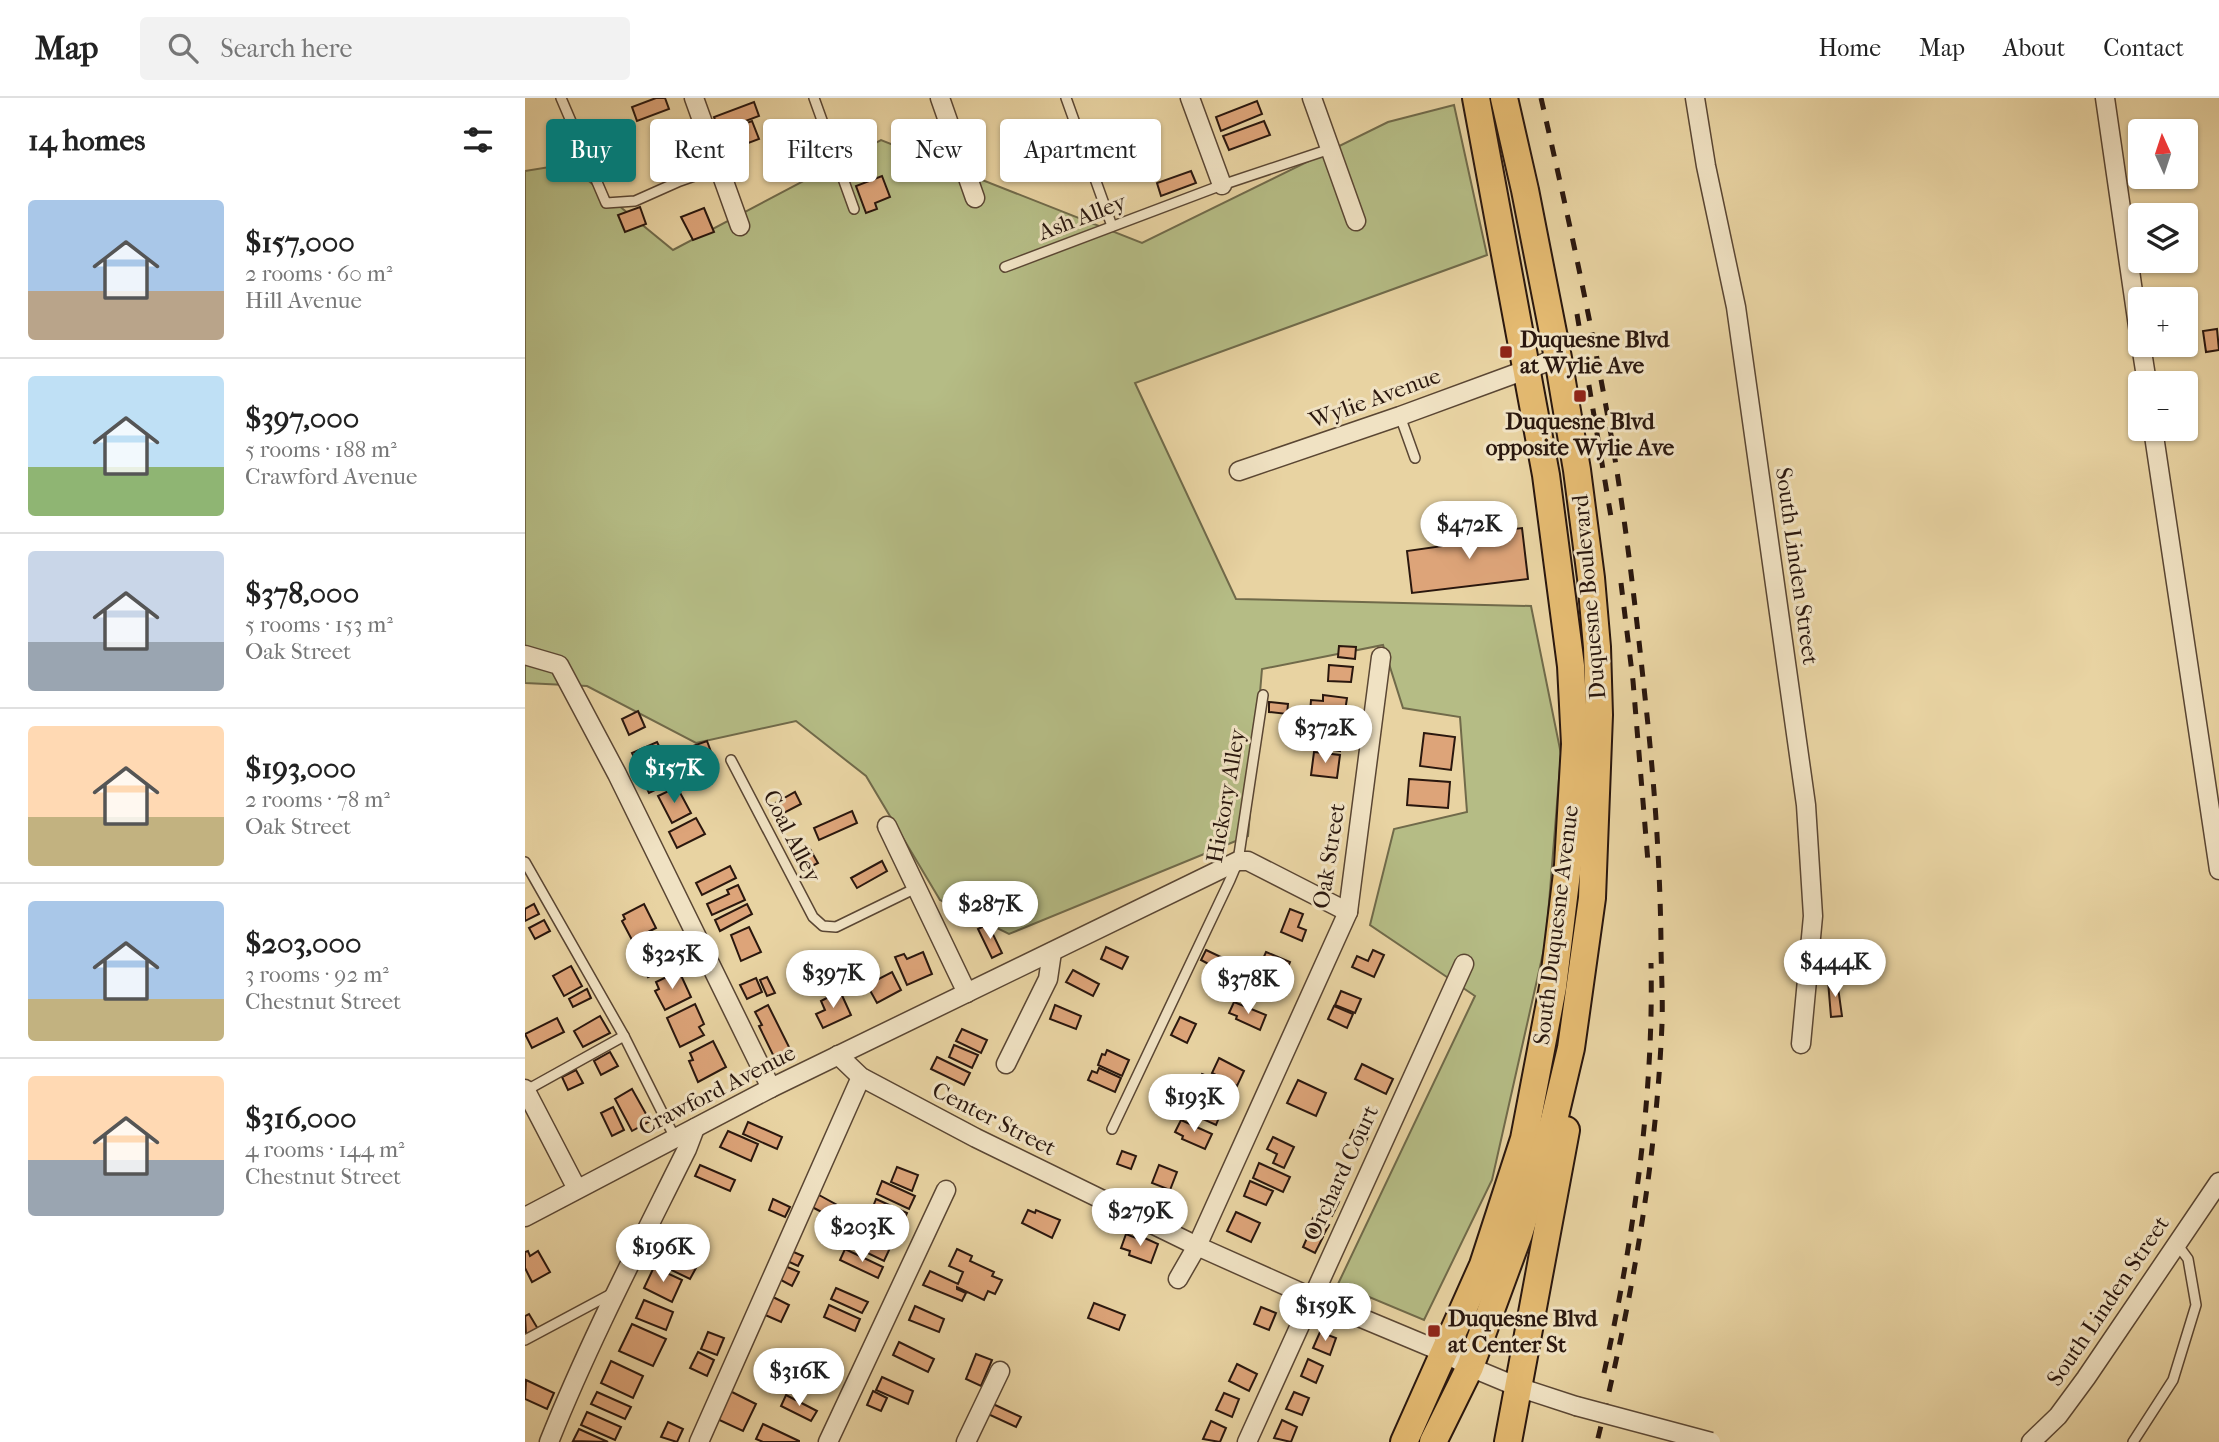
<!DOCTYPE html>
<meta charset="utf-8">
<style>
:root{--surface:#fff;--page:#f2f2f2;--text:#222;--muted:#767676;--line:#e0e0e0;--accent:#0f766e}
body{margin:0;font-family:"IM FELL French Canon",serif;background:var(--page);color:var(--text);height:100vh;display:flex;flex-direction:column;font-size:26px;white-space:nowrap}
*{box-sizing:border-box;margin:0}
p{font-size:23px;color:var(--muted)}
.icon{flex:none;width:38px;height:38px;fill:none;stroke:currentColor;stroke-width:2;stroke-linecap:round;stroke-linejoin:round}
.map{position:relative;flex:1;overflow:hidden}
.drawer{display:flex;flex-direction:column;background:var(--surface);width:525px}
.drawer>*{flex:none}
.guide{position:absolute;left:21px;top:21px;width:665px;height:63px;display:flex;gap:14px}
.needle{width:46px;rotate:357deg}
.controls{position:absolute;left:1603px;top:21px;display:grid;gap:14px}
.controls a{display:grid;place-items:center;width:70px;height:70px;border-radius:7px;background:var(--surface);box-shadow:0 2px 5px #0004;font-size:35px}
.price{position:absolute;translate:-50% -60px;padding:0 16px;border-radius:24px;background:#fff;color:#222;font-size:23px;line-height:46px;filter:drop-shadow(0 2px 4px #0008)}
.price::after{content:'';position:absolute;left:50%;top:42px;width:21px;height:16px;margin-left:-10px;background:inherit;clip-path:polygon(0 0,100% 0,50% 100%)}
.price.selected{background:var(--accent);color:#fff}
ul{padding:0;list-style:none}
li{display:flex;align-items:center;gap:21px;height:175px;padding:0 28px}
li+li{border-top:2px solid var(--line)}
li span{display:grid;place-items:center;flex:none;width:196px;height:140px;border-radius:7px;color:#555}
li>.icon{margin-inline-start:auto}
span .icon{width:84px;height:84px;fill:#fffc;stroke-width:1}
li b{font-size:30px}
h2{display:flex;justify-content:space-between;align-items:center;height:84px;padding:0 28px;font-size:30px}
.chip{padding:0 24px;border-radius:7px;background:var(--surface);box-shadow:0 2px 5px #0004;font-size:24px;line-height:63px}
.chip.selected{background:var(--accent);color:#fff}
header{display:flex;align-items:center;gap:42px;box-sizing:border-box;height:98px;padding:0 35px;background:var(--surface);border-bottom:2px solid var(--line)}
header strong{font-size:33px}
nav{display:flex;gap:38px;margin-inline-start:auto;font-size:24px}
.search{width:490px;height:63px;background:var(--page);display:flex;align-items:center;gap:18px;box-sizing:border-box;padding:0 24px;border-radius:7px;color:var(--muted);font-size:26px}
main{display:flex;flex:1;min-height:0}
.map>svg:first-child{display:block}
.green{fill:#b5bc85;stroke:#706a4a;stroke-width:2}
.building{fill:#dda479;stroke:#2a170e;stroke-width:2}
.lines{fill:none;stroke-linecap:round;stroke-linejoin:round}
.lane-casing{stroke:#5a4633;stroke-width:12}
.street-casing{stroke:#5a4633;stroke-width:21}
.primary-casing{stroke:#2a170e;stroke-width:30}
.lane{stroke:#f0e2c3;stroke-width:9}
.street{stroke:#f0e2c3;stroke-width:18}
.primary{stroke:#e4ba71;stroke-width:26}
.rail{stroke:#2a170e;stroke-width:5;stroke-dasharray:12 12;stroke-linecap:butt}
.street-bridge-casing{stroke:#5a4633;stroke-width:21;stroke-linecap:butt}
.street-bridge{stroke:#f0e2c3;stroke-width:18}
.poi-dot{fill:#8f2418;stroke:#f0e2c3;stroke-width:2.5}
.labels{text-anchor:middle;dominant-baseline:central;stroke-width:6;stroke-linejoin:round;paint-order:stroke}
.street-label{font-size:23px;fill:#2a170e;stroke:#f0e2c3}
.poi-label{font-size:23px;font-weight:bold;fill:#2a170e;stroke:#f0e2c3;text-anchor:start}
</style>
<header>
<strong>Map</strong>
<div class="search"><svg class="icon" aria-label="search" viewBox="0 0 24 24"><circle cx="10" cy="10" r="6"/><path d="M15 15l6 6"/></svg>Search here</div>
<nav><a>Home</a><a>Map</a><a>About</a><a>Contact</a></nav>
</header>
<main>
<section class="drawer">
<h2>14 homes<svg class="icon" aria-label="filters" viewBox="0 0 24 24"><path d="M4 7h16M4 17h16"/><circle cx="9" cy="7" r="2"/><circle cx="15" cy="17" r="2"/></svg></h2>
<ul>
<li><span style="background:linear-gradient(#a9c7e8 65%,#b9a48a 0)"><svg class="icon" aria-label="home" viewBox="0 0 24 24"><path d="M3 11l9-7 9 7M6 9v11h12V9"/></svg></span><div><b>$157,000</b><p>2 rooms · 60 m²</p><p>Hill Avenue</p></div></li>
<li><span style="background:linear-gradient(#bfe0f5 65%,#8fb573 0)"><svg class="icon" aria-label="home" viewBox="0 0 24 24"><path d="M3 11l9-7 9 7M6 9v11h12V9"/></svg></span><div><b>$397,000</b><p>5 rooms · 188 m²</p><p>Crawford Avenue</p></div></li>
<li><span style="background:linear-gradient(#c9d6e8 65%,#9aa5b1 0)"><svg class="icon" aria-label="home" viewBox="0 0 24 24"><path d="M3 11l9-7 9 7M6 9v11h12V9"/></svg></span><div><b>$378,000</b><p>5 rooms · 153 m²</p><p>Oak Street</p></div></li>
<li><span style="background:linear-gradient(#ffd9b3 65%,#c2b280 0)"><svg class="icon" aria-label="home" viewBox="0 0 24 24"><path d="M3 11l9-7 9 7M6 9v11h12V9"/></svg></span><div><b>$193,000</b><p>2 rooms · 78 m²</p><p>Oak Street</p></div></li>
<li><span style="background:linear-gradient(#a9c7e8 70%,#c2b280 0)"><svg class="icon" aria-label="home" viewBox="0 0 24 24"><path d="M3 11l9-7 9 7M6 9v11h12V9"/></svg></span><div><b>$203,000</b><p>3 rooms · 92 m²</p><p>Chestnut Street</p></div></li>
<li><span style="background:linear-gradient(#ffd9b3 60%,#9aa5b1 0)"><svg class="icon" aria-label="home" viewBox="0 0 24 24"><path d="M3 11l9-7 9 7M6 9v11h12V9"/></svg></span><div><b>$316,000</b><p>4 rooms · 144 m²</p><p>Chestnut Street</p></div></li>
</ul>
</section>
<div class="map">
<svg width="1694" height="1344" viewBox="0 0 1694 1344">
<rect width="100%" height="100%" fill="#e8d3a2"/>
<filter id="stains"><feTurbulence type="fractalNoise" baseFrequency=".00286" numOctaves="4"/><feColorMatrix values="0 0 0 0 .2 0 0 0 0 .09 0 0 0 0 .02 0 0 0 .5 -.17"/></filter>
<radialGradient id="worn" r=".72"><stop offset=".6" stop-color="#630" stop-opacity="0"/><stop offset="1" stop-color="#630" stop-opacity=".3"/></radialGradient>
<polygon class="green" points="929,7 962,157 610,285 711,501 1006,508 1036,656 1021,842 967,1082 899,1222 813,1186 950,898 845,827 869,731 942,714 935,619 878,610 858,547 737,571 723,738 484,836 415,802 341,678 271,623 171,645 62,588 0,585 0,73 43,66 148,152 356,42 617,145 863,24"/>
<g class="building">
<polygon points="131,0 140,0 144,11 112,23 107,9"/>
<polygon points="732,3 737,16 696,33 691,19"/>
<polygon points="229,4 234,18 194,33 189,19"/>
<polygon points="227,23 234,41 202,53 195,35"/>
<polygon points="739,23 745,37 704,52 698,38"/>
<polygon points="666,73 671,85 636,98 632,85"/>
<polygon points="357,78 365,99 350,105 352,111 341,115 331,88"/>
<polygon points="115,109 121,126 100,134 93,117"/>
<polygon points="179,110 189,134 168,142 156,119"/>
<polygon points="1692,231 1694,252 1681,254 1678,233"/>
<polygon points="997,430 1003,481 887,495 882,453 918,448 917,440"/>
<polygon points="814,548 831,549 830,561 813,559"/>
<polygon points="804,567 828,569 826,584 803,583"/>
<polygon points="798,597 822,600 819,620 785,616 786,602 798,603"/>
<polygon points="744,604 763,606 762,616 744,614"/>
<polygon points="113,613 120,629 104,637 97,621"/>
<polygon points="786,625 818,629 815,653 783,648"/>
<polygon points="899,635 930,639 926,672 895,668"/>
<polygon points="182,643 189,662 172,668 165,649"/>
<polygon points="132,644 139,658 114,670 107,655"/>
<polygon points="789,654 815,657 812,680 786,677"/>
<polygon points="142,663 151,682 124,695 115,676"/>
<polygon points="884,681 925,684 923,710 882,707"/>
<polygon points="152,689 166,715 147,725 133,698"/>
<polygon points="270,694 276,706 253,718 247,707"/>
<polygon points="327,713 332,725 294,742 289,730"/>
<polygon points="171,720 180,736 152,750 144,734"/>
<polygon points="285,751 293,765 277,773 270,759"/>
<polygon points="357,763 362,773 332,790 326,780"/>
<polygon points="205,768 211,780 177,797 171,785"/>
<polygon points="213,787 220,802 187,817 182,806 204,796 202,792"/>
<polygon points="9,806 14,816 0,823 0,811"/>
<polygon points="119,806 131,830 107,842 97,823 100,821 98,817"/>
<polygon points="222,806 227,816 195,833 190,822"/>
<polygon points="765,811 778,816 773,829 781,832 777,843 756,834"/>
<polygon points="19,822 25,833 10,841 4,830"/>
<polygon points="463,826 477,855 467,860 453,831"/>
<polygon points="224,829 236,854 216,863 206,837"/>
<polygon points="136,836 146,856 141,858 145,867 123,879 110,851"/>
<polygon points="581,849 603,859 597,871 576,861"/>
<polygon points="681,852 698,860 693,871 676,862"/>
<polygon points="848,852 859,857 849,879 827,869 832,858 843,863"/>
<polygon points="398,854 407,876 382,887 370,859 379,856 382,861"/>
<polygon points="741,854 765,864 758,881 734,870"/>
<polygon points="46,868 57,888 39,898 28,878"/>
<polygon points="548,872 574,886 568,898 541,884"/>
<polygon points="154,873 166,899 140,912 130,893 134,891 131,884"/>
<polygon points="367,874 376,892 352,905 342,887"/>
<polygon points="734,875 758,884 753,897 743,893 739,902 725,896"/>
<polygon points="242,879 250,895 242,898 235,882"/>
<polygon points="231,880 237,894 222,901 215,887"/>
<polygon points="1312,882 1317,918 1306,919 1303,883"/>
<polygon points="62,891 66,900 48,909 44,901"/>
<polygon points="315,893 326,917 298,930 291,916 300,912 296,903"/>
<polygon points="816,893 836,901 830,915 810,907"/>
<polygon points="709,904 741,917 735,932 711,921 712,918 704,915"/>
<polygon points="170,906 179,926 174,929 179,937 155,949 142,920"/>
<polygon points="243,907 268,957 252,965 234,928 237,927 230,914"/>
<polygon points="530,907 556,918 551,931 525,921"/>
<polygon points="809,908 828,916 822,930 803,921"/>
<polygon points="75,918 85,935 58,949 49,933"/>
<polygon points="655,919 671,926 662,945 646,937"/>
<polygon points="32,920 39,934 7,950 0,936"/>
<polygon points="437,931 462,942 456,955 431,943"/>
<polygon points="188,943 201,969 173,984 164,963 168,962 165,955"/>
<polygon points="429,947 453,957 447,970 424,959"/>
<polygon points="582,952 604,962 597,978 573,967 577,956 580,957"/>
<polygon points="85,954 93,968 76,977 69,963"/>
<polygon points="412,959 445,975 439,987 406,971"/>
<polygon points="694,960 719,973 712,988 687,975"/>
<polygon points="837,966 868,981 861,996 830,981"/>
<polygon points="574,970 596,980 590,994 563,982 567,973 572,975"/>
<polygon points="51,972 58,985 43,992 37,979"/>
<polygon points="677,976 706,988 700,1003 680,994 682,990 672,987"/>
<polygon points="773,982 801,995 791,1018 762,1005"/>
<polygon points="107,991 125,1023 107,1033 90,1001"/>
<polygon points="666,998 697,1012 691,1027 669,1017 671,1013 661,1009"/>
<polygon points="88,1009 99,1032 87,1038 76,1015"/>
<polygon points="656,1022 687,1036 680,1051 657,1041 658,1038 650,1034"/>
<polygon points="223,1024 257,1039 252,1051 218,1036"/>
<polygon points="829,1032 843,1038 840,1046 825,1040"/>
<polygon points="203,1033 233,1046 226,1063 195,1049"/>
<polygon points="748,1039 769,1049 759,1070 748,1065 752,1056 742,1051"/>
<polygon points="597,1053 611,1058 606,1071 592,1066"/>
<polygon points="734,1065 765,1079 758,1094 728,1080"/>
<polygon points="175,1067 210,1082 205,1093 170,1078"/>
<polygon points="634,1067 652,1074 645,1092 627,1085"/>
<polygon points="372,1069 393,1077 387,1093 366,1084"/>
<polygon points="357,1083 390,1098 384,1111 352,1096"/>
<polygon points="725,1083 748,1093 741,1107 719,1098"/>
<polygon points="294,1097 312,1107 306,1119 287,1109"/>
<polygon points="801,1097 814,1104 807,1118 794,1111"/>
<polygon points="248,1101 265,1109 260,1119 244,1112"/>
<polygon points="351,1101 382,1115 376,1128 346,1114"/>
<polygon points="503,1112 510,1115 511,1112 535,1122 527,1140 497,1125"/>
<polygon points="711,1114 735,1125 726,1144 702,1133"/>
<polygon points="788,1120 804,1127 799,1136 784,1130"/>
<polygon points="785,1133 798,1139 790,1155 778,1149"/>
<polygon points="332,1135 365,1150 359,1163 326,1147"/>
<polygon points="601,1136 611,1140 613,1137 633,1146 626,1165 604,1157 605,1153 596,1150"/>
<polygon points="320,1151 358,1169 353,1180 315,1162"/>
<polygon points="432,1151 447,1158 445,1163 469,1174 467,1178 477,1182 470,1196 463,1193 459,1202 432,1189 432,1191 441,1195 437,1203 398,1187 405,1173 433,1186 438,1174 424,1168"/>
<polygon points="264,1152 278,1158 273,1168 260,1162"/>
<polygon points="3,1153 5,1158 13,1153 25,1174 7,1184 0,1170 0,1154"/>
<polygon points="137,1153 171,1170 165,1181 132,1165"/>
<polygon points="260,1168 274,1174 267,1188 254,1181"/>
<polygon points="129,1169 157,1182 147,1204 119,1190"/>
<polygon points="311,1190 343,1204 337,1215 306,1201"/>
<polygon points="246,1198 264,1207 256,1224 238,1216"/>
<polygon points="119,1202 148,1214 141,1232 111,1220"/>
<polygon points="569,1205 600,1217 594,1232 563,1220"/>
<polygon points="304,1207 335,1221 330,1233 299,1219"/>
<polygon points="390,1208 419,1221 414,1234 384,1222"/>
<polygon points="736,1209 751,1215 744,1232 729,1226"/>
<polygon points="4,1216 13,1231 1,1237 0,1218"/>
<polygon points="107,1226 141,1241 128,1268 94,1253"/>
<polygon points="183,1234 199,1240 192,1257 176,1251"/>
<polygon points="795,1234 811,1240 805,1257 788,1250"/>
<polygon points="374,1244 409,1261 403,1274 368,1257"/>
<polygon points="173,1254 189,1262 182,1278 165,1270"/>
<polygon points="451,1256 467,1262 456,1288 441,1281"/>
<polygon points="783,1261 798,1268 791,1285 776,1278"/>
<polygon points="86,1263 118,1278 108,1300 76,1285"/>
<polygon points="277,1263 304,1276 298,1287 271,1275"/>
<polygon points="712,1266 732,1276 724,1293 704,1283"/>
<polygon points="357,1279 388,1293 383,1306 351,1292"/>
<polygon points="1,1282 29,1295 22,1311 0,1301"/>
<polygon points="203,1292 231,1306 218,1333 190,1320"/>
<polygon points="348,1293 362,1300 356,1313 342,1307"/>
<polygon points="72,1294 106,1309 100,1321 66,1306"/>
<polygon points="769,1294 784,1300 777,1317 761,1311"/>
<polygon points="699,1295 714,1301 707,1319 691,1312"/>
<polygon points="261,1297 292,1313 286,1323 256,1308"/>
<polygon points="468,1306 496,1319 491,1329 463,1316"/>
<polygon points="62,1314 96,1329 90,1342 56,1327"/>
<polygon points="757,1322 772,1329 766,1344 749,1340"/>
<polygon points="686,1323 701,1330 695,1344 678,1341"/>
<polygon points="143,1324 158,1331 152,1344 136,1339"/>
<polygon points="238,1326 274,1343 274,1344 238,1344 231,1341"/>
<polygon points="54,1331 83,1344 48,1343"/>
</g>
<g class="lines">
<defs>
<g id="lane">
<polyline points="36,0 81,105 110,103 155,83 195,69"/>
<polyline points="289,0 329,111"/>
<polyline points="541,0 587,128"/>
<polyline points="480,169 697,87 805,51"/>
<polyline points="875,318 890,360"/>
<polyline points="206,662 288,819 298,828 311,829 391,790"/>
<polyline points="0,764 99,938 150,1040"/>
<polyline points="0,993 99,938"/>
<polyline points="587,1031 705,782 713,763 738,597"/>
<polyline points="0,1242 88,1195"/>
<polyline points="1608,1344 1648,1282 1671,1207 1663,1161 1652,1146"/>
</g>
<g id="street">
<polyline points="169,0 215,128"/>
<polyline points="415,0 450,100"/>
<polyline points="665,0 697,87"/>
<polyline points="787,0 831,123"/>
<polyline points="1170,0 1181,68 1211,209 1281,707 1288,818 1276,946"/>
<polyline points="1580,0 1615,242"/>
<polyline points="1616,247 1622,285"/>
<polyline points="1628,331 1694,772"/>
<polyline points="714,373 875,318 1033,260"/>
<polyline points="0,557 34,567 92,676 246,990"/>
<polyline points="362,728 442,895"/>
<polyline points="313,957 336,979 451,1040 672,1148 786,1199 920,1255 945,1269 993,1289 1051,1308"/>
<polyline points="481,966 523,881 527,854"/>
<polyline points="0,991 52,1091"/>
<polyline points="0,1119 246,990 713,763 723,763 823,814"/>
<polyline points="653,1181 672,1148 823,814 856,559"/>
<path d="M 24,1344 C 64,1244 114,1148 162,1051 L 170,1030"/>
<polyline points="174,1344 336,979"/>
<polyline points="303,1344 421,1092"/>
<polyline points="441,1344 475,1273"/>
<polyline points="722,1344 939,866"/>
<polyline points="1506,1344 1533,1318 1561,1280 1694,1084"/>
</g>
<g id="primary">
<polyline points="879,1344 958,1167 999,1041 1028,889 1043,767 1050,646 1046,568 1021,377 951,0"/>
<polyline points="908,1344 945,1269 994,1136 1029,1022 1046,950 1067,800 1074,617 1072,549 1066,480 1052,372 1033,260 1000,92 979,0"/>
<polyline points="983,1344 1041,1032"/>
</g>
</defs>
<use href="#lane" class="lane-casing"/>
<use href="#street" class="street-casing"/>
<use href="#primary" class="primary-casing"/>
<use href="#lane" class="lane"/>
<use href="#street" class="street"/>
<use href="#primary" class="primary"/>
<g class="rail">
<path d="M 1016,0 C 1040,104 1063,209 1082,314 C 1099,408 1110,504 1120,599 C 1129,680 1135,762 1136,844 C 1136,871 1138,899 1137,926 C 1131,1068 1106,1207 1072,1344"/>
<polyline points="1052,216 1086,419"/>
<polyline points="1096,485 1108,583 1123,764"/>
<path d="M 1079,1275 C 1108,1145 1129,998 1126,865"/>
</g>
<defs>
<polyline id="street-bridge" points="1051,1308 1186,1344"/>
</defs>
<use href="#street-bridge" class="street-bridge-casing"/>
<use href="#street-bridge" class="street-bridge"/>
</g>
<g class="poi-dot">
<rect x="974" y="247" width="14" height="14" rx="3.5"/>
<rect x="1048" y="291" width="14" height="14" rx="3.5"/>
<rect x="902" y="1226" width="14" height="14" rx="3.5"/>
</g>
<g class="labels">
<g class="street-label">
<text transform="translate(557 119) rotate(-21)">Ash Alley</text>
<text transform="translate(850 300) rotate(-20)">Wylie Avenue</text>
<text transform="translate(1272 468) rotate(82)">South Linden Street</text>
<text transform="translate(1064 499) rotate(-95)">Duquesne Boulevard</text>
<text transform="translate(701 698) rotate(-80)">Hickory Alley</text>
<text transform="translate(267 738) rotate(63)">Coal Alley</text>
<text transform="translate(804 758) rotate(-81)">Oak Street</text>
<text transform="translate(1031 827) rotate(-83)">South Duquesne Avenue</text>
<text transform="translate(192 992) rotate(-27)">Crawford Avenue</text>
<text transform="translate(469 1021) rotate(27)">Center Street</text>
<text transform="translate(816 1075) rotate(-65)">Orchard Court</text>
<text transform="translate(1583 1203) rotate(-56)">South Linden Street</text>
</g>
<g class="poi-label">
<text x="995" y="241">Duquesne Blvd<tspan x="995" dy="26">at Wylie Ave</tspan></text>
<text x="1055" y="323" text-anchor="middle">Duquesne Blvd<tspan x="1055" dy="26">opposite Wylie Ave</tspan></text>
<text x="923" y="1220">Duquesne Blvd<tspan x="923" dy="26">at Center St</tspan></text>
</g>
</g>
<rect width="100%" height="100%" filter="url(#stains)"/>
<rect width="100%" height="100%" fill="url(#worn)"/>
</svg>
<div class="controls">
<a><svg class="needle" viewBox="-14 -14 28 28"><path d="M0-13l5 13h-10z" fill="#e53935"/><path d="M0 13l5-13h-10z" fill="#767676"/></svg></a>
<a><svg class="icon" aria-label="layers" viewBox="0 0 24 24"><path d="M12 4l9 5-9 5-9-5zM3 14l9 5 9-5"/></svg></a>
<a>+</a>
<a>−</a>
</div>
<b class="price" style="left:944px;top:463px">$472K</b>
<b class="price" style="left:800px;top:667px">$372K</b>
<b class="price selected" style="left:149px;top:707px">$157K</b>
<b class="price" style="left:465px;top:843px">$287K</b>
<b class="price" style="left:147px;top:893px">$325K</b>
<b class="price" style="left:1310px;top:901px">$444K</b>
<b class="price" style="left:308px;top:912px">$397K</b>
<b class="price" style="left:723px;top:918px">$378K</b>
<b class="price" style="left:669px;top:1036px">$193K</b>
<b class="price" style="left:615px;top:1150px">$279K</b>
<b class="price" style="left:337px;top:1166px">$203K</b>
<b class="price" style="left:138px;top:1186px">$196K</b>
<b class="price" style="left:800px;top:1245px">$159K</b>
<b class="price" style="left:274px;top:1310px">$316K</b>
<div class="guide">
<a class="chip selected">Buy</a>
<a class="chip">Rent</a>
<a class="chip">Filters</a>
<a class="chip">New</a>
<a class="chip">Apartment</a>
</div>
</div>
</main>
